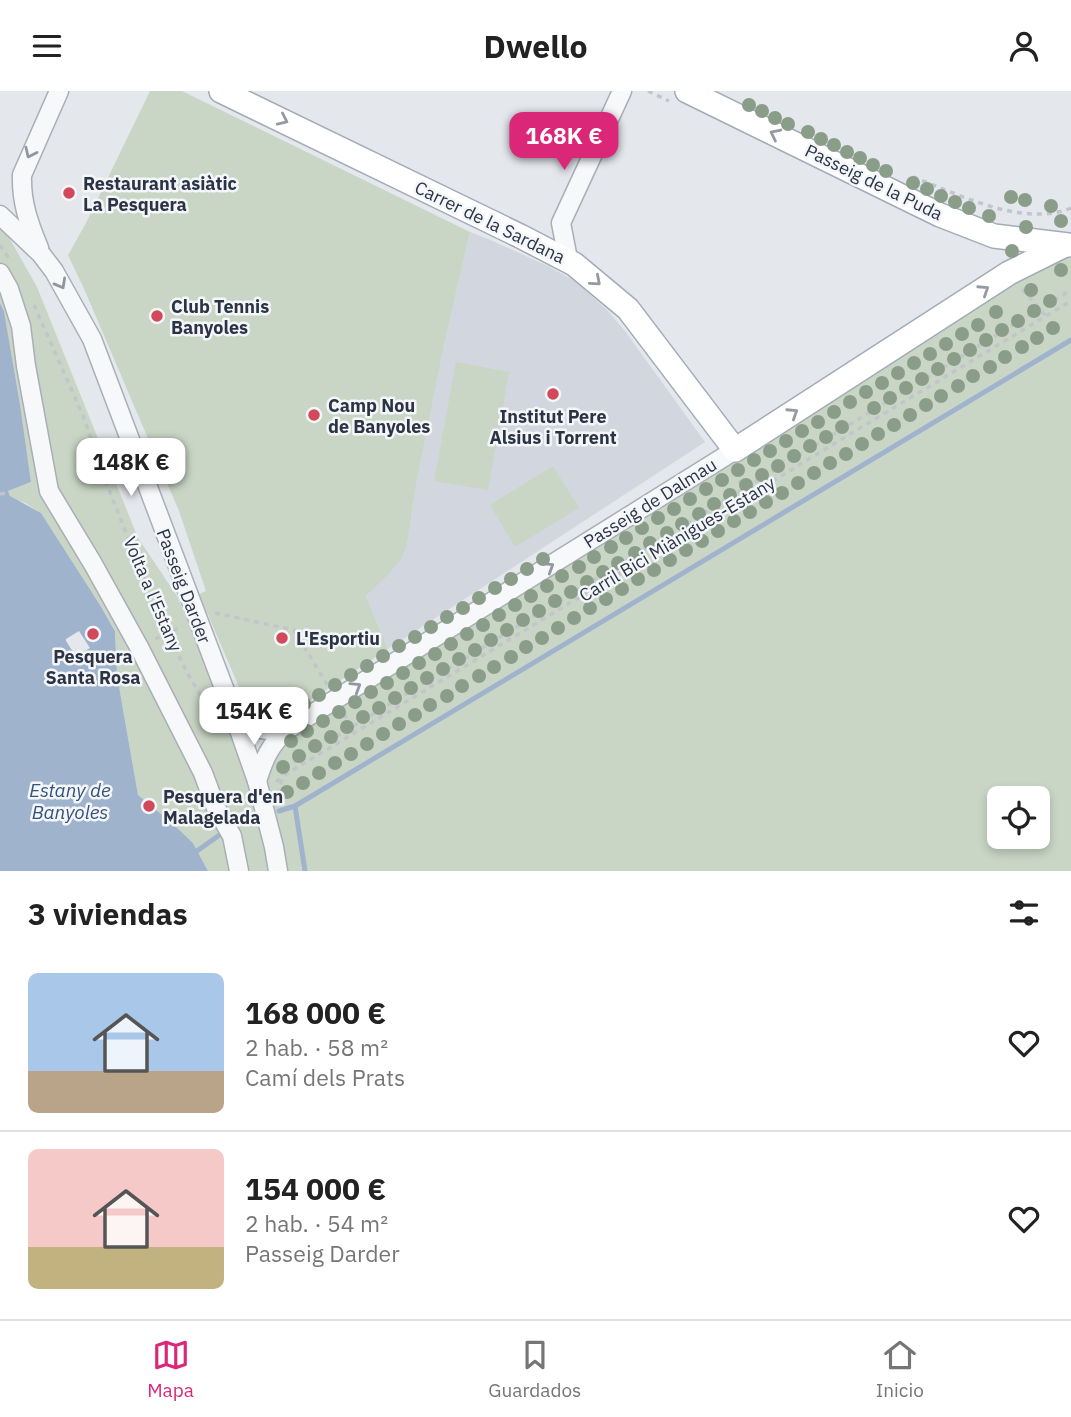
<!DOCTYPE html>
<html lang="es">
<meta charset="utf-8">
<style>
:root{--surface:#fff;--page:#f6f6f6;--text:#222;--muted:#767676;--line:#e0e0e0;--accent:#db2777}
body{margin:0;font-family:"IBM Plex Sans",sans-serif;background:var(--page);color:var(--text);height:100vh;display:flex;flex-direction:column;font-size:26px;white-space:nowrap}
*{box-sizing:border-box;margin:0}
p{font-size:23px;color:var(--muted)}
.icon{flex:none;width:38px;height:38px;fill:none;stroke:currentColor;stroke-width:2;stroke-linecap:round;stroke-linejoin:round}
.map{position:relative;height:780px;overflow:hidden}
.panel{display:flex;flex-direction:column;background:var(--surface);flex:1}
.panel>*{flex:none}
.controls{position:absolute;left:987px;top:695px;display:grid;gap:14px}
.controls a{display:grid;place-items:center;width:63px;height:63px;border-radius:10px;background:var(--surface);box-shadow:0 4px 10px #0003;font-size:35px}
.price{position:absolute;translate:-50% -60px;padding:0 16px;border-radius:14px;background:#fff;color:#222;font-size:23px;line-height:46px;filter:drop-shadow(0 2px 4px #0008)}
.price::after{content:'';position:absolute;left:50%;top:42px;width:21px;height:16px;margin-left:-10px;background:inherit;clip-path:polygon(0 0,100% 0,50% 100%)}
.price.selected{background:var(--accent);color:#fff}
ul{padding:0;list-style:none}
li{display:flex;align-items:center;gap:21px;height:175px;padding:0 28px}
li+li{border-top:2px solid var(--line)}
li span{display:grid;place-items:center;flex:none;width:196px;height:140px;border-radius:10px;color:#555}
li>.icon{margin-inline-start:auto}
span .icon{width:84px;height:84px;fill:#fffc;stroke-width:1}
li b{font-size:30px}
h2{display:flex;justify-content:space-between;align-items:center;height:84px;padding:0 28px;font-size:30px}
header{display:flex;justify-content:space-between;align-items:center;height:91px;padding:0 28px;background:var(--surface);font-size:32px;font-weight:700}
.dock{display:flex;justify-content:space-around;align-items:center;height:98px;border-top:2px solid var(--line);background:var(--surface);font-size:19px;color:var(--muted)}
.dock a{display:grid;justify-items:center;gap:4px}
.dock .selected{color:var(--accent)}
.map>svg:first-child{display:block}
.built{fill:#d2d6de}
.green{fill:#c9d6c5;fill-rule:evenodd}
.water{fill:#9fb4cc}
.pier{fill:#e4e7ec}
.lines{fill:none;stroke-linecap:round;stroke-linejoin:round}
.stream{stroke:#9fb4cc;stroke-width:5}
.minor-casing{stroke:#a9aeb7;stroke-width:21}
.major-casing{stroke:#a3abb8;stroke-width:26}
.path{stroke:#c2c5cb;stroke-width:3.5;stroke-dasharray:5 5;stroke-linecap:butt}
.minor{stroke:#f7f8fa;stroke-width:18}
.major{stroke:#fff;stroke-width:23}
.tree{fill:#899d89}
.oneway{stroke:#959aa2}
.oneway2{stroke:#9196a0}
.poi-dot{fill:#d1495b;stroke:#f4f6f9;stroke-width:2.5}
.labels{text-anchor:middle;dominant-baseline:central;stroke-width:5;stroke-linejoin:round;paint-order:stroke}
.street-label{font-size:18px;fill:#2b3445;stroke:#f4f6f9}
.poi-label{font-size:18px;font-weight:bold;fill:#2b3445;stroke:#f4f6f9;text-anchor:start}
.water-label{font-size:19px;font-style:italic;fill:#34527a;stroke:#f4f6f9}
</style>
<header><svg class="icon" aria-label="menu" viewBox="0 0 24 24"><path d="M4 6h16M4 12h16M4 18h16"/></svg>Dwello<svg class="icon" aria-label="person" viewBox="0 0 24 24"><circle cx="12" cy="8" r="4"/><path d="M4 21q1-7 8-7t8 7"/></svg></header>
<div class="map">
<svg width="1071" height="780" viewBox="0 0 1071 780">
<rect width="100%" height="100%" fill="#e4e7ec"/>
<polygon class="built" points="470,141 488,148 548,175 576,191 607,219 625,240 705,351 388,558 366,505 385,487 407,455 416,394 444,255"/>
<g class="green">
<polygon points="150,0 182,0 470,141 444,255 416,394 407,455 401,468 385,487 366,505 388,558 294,620 276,625 264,624 249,617 243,605 199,503 206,500 179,420 85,200 68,164 86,132"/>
<path d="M 0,135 L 6,141 L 37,196 L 138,447 L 177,505 L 244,671 L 268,658 L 1045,170 L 1071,165 L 1071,780 L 208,780 L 193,752 L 172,732 L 138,704 L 117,584 L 115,539 L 100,514 L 41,422 L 25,412 L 10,406 L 8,400 L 31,391 L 20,313 L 4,220 L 0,212 ZM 999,707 L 1038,707 L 1038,746 L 999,746 Z"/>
<polygon points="456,271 509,281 488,399 434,390"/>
<polygon points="553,375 579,417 515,456 490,414"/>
</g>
<polygon class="water" points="0,212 4,220 20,313 31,391 8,400 10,405 41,422 100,514 115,540 117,584 138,704 172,732 193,752 208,780 0,780"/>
<polygon class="pier" points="79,540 90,557 77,565 75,564 66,550 66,548"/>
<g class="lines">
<g class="stream">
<polyline points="295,715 305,780"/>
<polyline points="279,720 295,715 1071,249"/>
<polyline points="197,760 232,735 237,734"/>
</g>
<defs>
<g id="minor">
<polyline points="0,124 41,163 54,180 92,248 230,613 257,690 274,756 278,780"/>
<path d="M 39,157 C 29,133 21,111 22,84 L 59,0"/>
<polyline points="568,168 561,132 622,0"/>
<polyline points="0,182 9,198 21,235 26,275 49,400 93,473 139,556 203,682 216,717 232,745 239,780"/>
<path d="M 234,624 C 255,640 262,640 288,638"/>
<path d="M 257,690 C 264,668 270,653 288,638 L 735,359"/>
</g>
<g id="major">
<polyline points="221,0 520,145 574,173 628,218 735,359 1009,182 1065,154"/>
<polyline points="687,0 940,124 994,145 1068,154"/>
</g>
</defs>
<use href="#minor" class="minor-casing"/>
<use href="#major" class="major-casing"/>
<g class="path">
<polyline points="648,0 669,10"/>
<path d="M 913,86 C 958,103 1023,137 1071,117"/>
<polyline points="0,154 9,168"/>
<polyline points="1022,198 1046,225"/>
<polyline points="34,214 84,327 105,389 155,514 186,580 216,630"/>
<polyline points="733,381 749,404"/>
<polyline points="0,403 8,402"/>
<polyline points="215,522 294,539 328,595"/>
<polyline points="155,548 183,535"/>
<polyline points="344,623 352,636"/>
<polyline points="276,691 283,685 281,679 1071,199"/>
<polyline points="278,703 283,685 1071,210"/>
</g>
<use href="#minor" class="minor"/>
<use href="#major" class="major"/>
</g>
<g class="tree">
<circle cx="749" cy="14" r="7"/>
<circle cx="762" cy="20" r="7"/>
<circle cx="775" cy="27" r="7"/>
<circle cx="788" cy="33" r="7"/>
<circle cx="808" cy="41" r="7"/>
<circle cx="821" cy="48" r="7"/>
<circle cx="834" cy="54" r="7"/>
<circle cx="847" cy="61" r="7"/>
<circle cx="860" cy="67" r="7"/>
<circle cx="873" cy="74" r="7"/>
<circle cx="886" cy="80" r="7"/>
<circle cx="913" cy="92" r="7"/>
<circle cx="927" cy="98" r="7"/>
<circle cx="941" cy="105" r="7"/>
<circle cx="1011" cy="106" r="7"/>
<circle cx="1025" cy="109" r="7"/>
<circle cx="955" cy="111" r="7"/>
<circle cx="1051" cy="115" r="7"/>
<circle cx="969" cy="117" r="7"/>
<circle cx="989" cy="125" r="7"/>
<circle cx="1061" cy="130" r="7"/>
<circle cx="1026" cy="136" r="7"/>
<circle cx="1012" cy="160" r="7"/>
<circle cx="1061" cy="179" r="7"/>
<circle cx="1031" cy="199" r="7"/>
<circle cx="1050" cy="210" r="7"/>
<circle cx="1034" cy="220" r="7"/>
<circle cx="996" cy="221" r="7"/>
<circle cx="1018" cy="230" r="7"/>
<circle cx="978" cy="234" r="7"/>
<circle cx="1053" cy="237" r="7"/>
<circle cx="1002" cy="239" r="7"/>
<circle cx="962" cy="243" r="7"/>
<circle cx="1037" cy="247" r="7"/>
<circle cx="986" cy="249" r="7"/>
<circle cx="946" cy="253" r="7"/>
<circle cx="1022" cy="256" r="7"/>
<circle cx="970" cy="259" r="7"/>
<circle cx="930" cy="263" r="7"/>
<circle cx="1005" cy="266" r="7"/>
<circle cx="954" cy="268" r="7"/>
<circle cx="914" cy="272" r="7"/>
<circle cx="990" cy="276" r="7"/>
<circle cx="938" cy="278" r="7"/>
<circle cx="898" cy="282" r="7"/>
<circle cx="973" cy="285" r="7"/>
<circle cx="922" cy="288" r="7"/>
<circle cx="882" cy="292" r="7"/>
<circle cx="958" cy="295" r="7"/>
<circle cx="906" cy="297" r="7"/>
<circle cx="866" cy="301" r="7"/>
<circle cx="941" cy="305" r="7"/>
<circle cx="890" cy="307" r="7"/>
<circle cx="850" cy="311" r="7"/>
<circle cx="926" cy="314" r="7"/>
<circle cx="874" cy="317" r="7"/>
<circle cx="834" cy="321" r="7"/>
<circle cx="910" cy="324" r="7"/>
<circle cx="818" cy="331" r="7"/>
<circle cx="894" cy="334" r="7"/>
<circle cx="842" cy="336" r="7"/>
<circle cx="802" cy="340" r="7"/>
<circle cx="878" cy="343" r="7"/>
<circle cx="826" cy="346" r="7"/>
<circle cx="786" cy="350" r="7"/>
<circle cx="862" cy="353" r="7"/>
<circle cx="810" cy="355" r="7"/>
<circle cx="770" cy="360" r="7"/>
<circle cx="846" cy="363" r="7"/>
<circle cx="794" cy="365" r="7"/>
<circle cx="754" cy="369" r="7"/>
<circle cx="830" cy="372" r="7"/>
<circle cx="778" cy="375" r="7"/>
<circle cx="738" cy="379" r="7"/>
<circle cx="814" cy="382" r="7"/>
<circle cx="762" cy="384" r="7"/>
<circle cx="722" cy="389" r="7"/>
<circle cx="798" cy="392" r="7"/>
<circle cx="746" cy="394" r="7"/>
<circle cx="706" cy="398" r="7"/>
<circle cx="782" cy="402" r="7"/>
<circle cx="730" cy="404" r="7"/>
<circle cx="690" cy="408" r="7"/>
<circle cx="766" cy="411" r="7"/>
<circle cx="714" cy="413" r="7"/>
<circle cx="674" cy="418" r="7"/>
<circle cx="750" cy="421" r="7"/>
<circle cx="699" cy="423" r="7"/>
<circle cx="658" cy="427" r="7"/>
<circle cx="734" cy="430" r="7"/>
<circle cx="682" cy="433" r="7"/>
<circle cx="642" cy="437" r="7"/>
<circle cx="718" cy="440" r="7"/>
<circle cx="667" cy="442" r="7"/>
<circle cx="626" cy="447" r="7"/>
<circle cx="702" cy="450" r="7"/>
<circle cx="650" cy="452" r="7"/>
<circle cx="611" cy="456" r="7"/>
<circle cx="686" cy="459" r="7"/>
<circle cx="635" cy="462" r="7"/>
<circle cx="594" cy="466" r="7"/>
<circle cx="543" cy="468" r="7"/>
<circle cx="670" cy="469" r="7"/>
<circle cx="618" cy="472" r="7"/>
<circle cx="579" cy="476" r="7"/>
<circle cx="527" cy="478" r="7"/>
<circle cx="654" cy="479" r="7"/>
<circle cx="603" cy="481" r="7"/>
<circle cx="562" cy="485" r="7"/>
<circle cx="511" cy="488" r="7"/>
<circle cx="638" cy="488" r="7"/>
<circle cx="587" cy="491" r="7"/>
<circle cx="547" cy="495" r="7"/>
<circle cx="495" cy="497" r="7"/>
<circle cx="622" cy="498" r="7"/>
<circle cx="571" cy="501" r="7"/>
<circle cx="531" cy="505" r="7"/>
<circle cx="479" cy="507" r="7"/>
<circle cx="606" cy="508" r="7"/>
<circle cx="555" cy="510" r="7"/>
<circle cx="515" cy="514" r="7"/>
<circle cx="463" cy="517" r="7"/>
<circle cx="590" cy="517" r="7"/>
<circle cx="539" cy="520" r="7"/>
<circle cx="499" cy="524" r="7"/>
<circle cx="447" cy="526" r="7"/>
<circle cx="574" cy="527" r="7"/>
<circle cx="523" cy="529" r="7"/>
<circle cx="483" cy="534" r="7"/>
<circle cx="431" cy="536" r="7"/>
<circle cx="558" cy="537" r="7"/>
<circle cx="507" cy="539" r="7"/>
<circle cx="467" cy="543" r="7"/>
<circle cx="415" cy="546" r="7"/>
<circle cx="542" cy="547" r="7"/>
<circle cx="491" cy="549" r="7"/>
<circle cx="451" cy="553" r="7"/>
<circle cx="399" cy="555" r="7"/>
<circle cx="526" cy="556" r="7"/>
<circle cx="475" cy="559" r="7"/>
<circle cx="435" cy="563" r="7"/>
<circle cx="383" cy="565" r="7"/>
<circle cx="511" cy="566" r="7"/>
<circle cx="459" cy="568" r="7"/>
<circle cx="419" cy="572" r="7"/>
<circle cx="367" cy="575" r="7"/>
<circle cx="494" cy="576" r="7"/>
<circle cx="443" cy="578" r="7"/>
<circle cx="403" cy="582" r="7"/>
<circle cx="351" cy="584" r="7"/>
<circle cx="479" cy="585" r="7"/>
<circle cx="427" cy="587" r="7"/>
<circle cx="387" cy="592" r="7"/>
<circle cx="335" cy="594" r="7"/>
<circle cx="462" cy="595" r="7"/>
<circle cx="411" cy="597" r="7"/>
<circle cx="371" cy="601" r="7"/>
<circle cx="319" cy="604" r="7"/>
<circle cx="447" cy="605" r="7"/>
<circle cx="395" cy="607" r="7"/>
<circle cx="355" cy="611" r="7"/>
<circle cx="304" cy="613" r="7"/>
<circle cx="430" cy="614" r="7"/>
<circle cx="379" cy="617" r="7"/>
<circle cx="339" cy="621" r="7"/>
<circle cx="287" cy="624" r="7"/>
<circle cx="415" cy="624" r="7"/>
<circle cx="363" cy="626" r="7"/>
<circle cx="323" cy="630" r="7"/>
<circle cx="399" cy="633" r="7"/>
<circle cx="347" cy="636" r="7"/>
<circle cx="307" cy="640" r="7"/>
<circle cx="383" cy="643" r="7"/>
<circle cx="331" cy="646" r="7"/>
<circle cx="291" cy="650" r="7"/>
<circle cx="367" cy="653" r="7"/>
<circle cx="315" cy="655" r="7"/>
<circle cx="351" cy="663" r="7"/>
<circle cx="299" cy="665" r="7"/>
<circle cx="335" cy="672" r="7"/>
<circle cx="283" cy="676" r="7"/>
<circle cx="319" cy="682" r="7"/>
<circle cx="303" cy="692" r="7"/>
<circle cx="287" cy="701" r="7"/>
</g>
<defs><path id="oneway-chevron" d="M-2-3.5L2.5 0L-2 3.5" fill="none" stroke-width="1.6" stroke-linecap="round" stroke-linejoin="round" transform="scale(1.75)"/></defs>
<g class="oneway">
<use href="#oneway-chevron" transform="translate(283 29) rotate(25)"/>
<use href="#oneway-chevron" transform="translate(775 43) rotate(-154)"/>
<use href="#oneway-chevron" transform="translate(596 190) rotate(41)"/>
<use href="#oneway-chevron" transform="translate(984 199) rotate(-33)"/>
<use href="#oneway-chevron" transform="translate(793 322) rotate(-33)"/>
</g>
<g class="oneway2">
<use href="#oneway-chevron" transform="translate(30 62) rotate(115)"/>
<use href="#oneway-chevron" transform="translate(61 193) rotate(61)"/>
<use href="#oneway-chevron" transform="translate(549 476) rotate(-32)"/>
<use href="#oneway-chevron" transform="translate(356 596) rotate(-32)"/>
</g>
<g class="poi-dot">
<circle cx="69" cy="102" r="7"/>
<circle cx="157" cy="225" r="7"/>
<circle cx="553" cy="303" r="7"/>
<circle cx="314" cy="324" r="7"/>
<circle cx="93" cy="543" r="7"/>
<circle cx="282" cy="547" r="7"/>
<circle cx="149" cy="715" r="7"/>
</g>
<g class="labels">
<g class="street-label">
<text transform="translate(874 91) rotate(26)">Passeig de la Puda</text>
<text transform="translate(490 131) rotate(26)">Carrer de la Sardana</text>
<text transform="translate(650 412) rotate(-32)">Passeig de Dalmau</text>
<text transform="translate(677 448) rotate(-31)">Carril Bici Miànigues-Estany</text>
<text transform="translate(184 495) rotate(69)">Passeig Darder</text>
<text transform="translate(153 503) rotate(67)">Volta a l'Estany</text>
</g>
<g class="poi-label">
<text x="83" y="92">Restaurant asiàtic<tspan x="83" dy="21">La Pesquera</tspan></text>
<text x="171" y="215">Club Tennis<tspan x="171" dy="21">Banyoles</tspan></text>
<text x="328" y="314">Camp Nou<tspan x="328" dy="21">de Banyoles</tspan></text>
<text x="553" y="325" text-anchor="middle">Institut Pere<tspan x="553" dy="21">Alsius i Torrent</tspan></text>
<text x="296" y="547">L'Esportiu</text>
<text x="93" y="565" text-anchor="middle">Pesquera<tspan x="93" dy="21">Santa Rosa</tspan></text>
<text x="163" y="705">Pesquera d'en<tspan x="163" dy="21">Malagelada</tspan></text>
</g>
<g class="water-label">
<text x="70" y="699">Estany de<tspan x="70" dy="22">Banyoles</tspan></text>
</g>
</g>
</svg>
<div class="controls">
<a><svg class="icon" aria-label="locate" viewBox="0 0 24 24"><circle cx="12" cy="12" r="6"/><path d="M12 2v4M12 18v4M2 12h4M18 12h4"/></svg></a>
</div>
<b class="price selected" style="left:564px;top:81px">168K €</b>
<b class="price" style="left:131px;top:407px">148K €</b>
<b class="price" style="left:254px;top:656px">154K €</b>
</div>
<section class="panel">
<h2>3 viviendas<svg class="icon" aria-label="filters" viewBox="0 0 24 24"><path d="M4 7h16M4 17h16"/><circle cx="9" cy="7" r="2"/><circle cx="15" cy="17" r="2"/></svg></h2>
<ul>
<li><span style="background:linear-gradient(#a9c7e8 70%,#b9a48a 0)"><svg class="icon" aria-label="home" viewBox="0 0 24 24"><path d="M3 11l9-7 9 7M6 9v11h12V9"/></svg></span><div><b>168 000 €</b><p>2 hab. · 58 m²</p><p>Camí dels Prats</p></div><svg class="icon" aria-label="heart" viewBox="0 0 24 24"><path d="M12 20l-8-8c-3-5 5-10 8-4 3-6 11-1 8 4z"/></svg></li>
<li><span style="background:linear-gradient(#f6c9c9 70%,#c2b280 0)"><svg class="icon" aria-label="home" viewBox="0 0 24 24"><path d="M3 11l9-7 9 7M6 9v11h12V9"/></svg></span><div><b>154 000 €</b><p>2 hab. · 54 m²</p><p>Passeig Darder</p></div><svg class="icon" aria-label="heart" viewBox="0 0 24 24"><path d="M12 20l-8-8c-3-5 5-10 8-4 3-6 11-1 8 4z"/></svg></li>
</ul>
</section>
<nav class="dock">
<a class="selected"><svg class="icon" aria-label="map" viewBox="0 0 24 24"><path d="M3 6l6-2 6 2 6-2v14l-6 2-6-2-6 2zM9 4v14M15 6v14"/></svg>Mapa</a>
<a><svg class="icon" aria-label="saved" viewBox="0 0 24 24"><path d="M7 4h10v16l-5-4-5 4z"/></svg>Guardados</a>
<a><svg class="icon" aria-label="home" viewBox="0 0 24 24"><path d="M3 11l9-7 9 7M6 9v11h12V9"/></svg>Inicio</a>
</nav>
